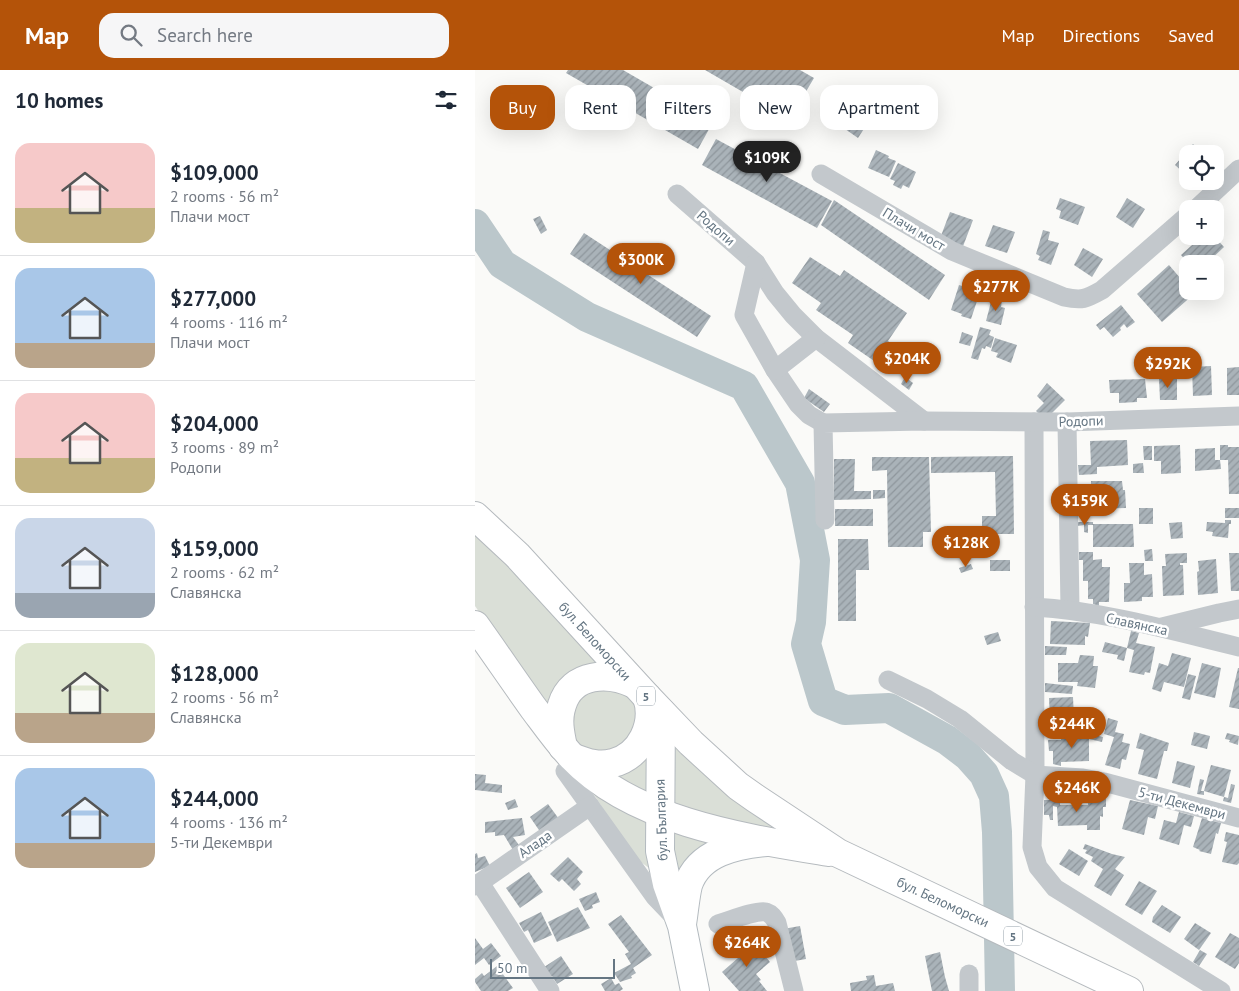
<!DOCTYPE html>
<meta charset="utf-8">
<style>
:root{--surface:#fff;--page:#f6f6f7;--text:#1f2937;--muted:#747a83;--line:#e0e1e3;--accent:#b45309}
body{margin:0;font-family:"PT Sans",sans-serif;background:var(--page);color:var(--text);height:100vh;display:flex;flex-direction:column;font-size:19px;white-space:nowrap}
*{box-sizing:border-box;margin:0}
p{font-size:16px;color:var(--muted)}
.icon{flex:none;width:28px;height:28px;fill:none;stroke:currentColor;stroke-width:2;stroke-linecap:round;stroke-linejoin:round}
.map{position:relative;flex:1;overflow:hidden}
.details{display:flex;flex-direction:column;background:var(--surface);width:475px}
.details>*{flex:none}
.banner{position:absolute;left:15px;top:15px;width:475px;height:45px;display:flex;gap:10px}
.controls{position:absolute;left:704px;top:75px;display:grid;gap:10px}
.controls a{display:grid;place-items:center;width:45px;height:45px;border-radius:10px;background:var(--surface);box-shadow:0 5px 20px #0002;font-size:25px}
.scale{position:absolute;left:15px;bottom:12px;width:125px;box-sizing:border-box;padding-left:5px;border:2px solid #657683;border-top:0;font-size:14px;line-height:18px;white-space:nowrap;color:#657683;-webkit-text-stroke:4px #fff;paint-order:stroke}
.price{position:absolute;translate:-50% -42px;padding:0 11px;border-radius:18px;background:var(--accent);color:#fff;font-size:16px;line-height:32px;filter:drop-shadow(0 1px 2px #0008)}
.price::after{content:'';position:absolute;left:50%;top:30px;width:15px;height:11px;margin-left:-8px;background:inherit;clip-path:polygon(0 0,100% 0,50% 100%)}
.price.active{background:#222;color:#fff}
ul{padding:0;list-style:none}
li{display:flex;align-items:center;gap:15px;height:125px;padding:0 15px}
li+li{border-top:1px solid var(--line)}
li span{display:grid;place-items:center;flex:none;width:140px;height:100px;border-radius:15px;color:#555}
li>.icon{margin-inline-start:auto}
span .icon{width:60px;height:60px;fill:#fffc;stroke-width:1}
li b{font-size:21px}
h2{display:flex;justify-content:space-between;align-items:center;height:60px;padding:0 15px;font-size:21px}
.pill{padding:0 18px;border-radius:15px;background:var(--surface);box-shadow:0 5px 20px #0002;font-size:18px;line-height:45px}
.pill.active{background:var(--accent);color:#fff}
header{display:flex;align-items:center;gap:30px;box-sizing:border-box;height:70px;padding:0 25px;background:var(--accent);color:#fff}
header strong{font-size:24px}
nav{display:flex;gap:28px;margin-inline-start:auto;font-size:18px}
.search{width:350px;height:45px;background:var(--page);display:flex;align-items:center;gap:12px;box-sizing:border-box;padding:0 18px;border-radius:15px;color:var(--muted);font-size:19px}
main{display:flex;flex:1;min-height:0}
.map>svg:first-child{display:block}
.grass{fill:#dadfd7}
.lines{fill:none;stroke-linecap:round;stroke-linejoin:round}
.river{stroke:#bbc7cb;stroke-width:30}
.building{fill:url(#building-hatch)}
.secondary-casing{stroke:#b3babf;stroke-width:30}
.primary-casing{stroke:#b5babe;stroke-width:30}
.street{stroke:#c3c8cc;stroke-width:19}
.secondary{stroke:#fff;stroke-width:28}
.primary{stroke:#fff;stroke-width:28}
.labels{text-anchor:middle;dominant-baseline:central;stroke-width:5;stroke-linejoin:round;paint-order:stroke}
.shield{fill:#fff;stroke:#939fa8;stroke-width:1}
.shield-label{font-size:12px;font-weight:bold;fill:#657683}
.street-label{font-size:14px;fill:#657683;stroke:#fff}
</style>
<header>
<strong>Map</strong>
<div class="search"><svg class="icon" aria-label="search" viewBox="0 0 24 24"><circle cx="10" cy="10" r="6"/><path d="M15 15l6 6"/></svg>Search here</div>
<nav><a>Map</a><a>Directions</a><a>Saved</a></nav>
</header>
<main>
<section class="details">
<h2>10 homes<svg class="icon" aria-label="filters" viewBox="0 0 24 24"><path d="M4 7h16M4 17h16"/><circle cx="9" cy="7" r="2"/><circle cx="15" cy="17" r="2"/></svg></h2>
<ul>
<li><span style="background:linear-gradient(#f6c9c9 65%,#c2b280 0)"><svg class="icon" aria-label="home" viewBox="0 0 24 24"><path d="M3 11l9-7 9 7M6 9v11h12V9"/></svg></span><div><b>$109,000</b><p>2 rooms · 56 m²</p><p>Плачи мост</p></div></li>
<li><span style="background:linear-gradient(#a9c7e8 75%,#b9a48a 0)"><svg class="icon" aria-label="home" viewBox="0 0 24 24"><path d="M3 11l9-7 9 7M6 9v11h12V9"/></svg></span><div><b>$277,000</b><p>4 rooms · 116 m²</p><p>Плачи мост</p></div></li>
<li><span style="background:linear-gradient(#f6c9c9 65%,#c2b280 0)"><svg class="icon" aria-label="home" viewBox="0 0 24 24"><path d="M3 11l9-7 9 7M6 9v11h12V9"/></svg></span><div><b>$204,000</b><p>3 rooms · 89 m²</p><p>Родопи</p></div></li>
<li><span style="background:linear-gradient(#c9d6e8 75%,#9aa5b1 0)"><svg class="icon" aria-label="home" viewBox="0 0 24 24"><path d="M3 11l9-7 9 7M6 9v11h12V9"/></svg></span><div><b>$159,000</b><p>2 rooms · 62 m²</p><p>Славянска</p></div></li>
<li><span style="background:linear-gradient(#dfe7d0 70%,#b9a48a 0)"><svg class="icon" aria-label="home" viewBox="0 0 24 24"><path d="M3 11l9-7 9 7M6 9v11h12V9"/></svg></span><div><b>$128,000</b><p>2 rooms · 56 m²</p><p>Славянска</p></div></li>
<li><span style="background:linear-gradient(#a9c7e8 75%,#b9a48a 0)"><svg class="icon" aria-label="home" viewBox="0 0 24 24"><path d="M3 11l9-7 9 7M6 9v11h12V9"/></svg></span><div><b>$244,000</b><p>4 rooms · 136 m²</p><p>5-ти Декември</p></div></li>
</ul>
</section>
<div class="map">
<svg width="764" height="921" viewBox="0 0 764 921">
<defs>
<pattern id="building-hatch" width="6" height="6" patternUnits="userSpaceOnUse" patternTransform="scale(1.25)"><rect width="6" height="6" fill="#aab3b9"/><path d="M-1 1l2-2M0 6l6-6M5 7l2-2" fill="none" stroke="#8e969c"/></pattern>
</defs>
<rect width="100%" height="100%" fill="#fafaf8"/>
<g class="grass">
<polygon points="0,460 130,597 76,646 0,536"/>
<polygon points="132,612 162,631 161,667 131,685 108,679 100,670 95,637 100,626"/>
<polygon points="194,665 305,760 303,765 193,738"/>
<polygon points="174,676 179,731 145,712 140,701"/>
<polygon points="116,720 179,752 180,798 174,798 159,787"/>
<polygon points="191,758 243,771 204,814"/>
</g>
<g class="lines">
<polyline class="river" points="0,154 27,194 112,247 269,316 325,413 340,490 336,552 331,574 348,631 370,640 414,638 472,670 493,686 509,704 519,726 522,762 525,921"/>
</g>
<g class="building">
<polygon points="93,0 148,0 238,52 223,79 91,3"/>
<polygon points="230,0 325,0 339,8 310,57 298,50 300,46 280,36 282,33 278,31 280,29"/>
<polygon points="371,35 394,51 383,68 360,52"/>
<polygon points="241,69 357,131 342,158 227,95"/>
<polygon points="718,74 728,84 712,84 712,101 710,104 700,95"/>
<polygon points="401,80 414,86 413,88 421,91 414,107 393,98"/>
<polygon points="423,93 441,102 434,118 428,115 426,119 418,115 420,111 415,109"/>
<polygon points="585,128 610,137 603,155 584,148 586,141 581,139"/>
<polygon points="652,128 670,139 658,158 641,147"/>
<polygon points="359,130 470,205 454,230 346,155"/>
<polygon points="475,142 498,150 487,179 464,171"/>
<polygon points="65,146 72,160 66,164 58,149"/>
<polygon points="518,155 540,162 532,183 510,176"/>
<polygon points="568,160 575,162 573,170 584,173 576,195 563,190 565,186 561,184"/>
<polygon points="109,163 236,246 222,267 95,184"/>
<polygon points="727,166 739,166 749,177 731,194 714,194 706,185"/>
<polygon points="608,178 628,189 617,207 599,195"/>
<polygon points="335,187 365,206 369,200 432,243 413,271 421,277 425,272 434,279 423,295 405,283 401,287 407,291 405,295 373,273 378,265 341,240 346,233 317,213"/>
<polygon points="694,195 712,216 712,221 717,221 719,224 687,252 662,224"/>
<polygon points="484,215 505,222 496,249 486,246 487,244 476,240"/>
<polygon points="517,228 527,230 526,237 530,238 526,255 511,251"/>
<polygon points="646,235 660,252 652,258 649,254 645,258 646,260 638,267 629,257 625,260 621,255"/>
<polygon points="505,257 516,260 514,265 519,267 516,278 511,276 510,279 507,278 503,290 496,288"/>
<polygon points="487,262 498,266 495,276 484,273"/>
<polygon points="520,268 542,275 536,293 521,287 523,283 516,281"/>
<polygon points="736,296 737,325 718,326 717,297"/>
<polygon points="764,297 764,325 752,325 752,298"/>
<polygon points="430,307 438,313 434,320 426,314"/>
<polygon points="670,309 672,328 662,328 662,332 644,333 644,323 635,323 634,310"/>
<polygon points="684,309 702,309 702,330 685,330"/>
<polygon points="572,313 590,330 570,350 561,341 569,333 562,326"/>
<polygon points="334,319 355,334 349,342 329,328"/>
<polygon points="652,370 653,395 622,397 622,404 604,405 603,395 616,395 615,371"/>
<polygon points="705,375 706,403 686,404 686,391 679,391 679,376"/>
<polygon points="745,375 753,375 753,377 764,377 764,424 754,424 753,390 745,390 746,399 720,401 720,379 740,378 740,390 745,390"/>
<polygon points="668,376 677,376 677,390 669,390"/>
<polygon points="538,386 539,464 507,464 507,446 521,446 520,402 456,403 456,387"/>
<polygon points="397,387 454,387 456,462 448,462 448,477 413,477 412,400 397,401"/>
<polygon points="359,389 380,389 379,421 396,421 396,429 359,430"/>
<polygon points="668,393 669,403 658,403 658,394"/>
<polygon points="616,411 647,411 648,420 650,420 651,438 613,439 613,430 616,429"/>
<polygon points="398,420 410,420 410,428 398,429"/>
<rect x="664" y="438" width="14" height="16"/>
<rect x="750" y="438" width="14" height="10"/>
<rect x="360" y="439" width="38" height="17"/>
<polygon points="750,450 756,450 756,454 754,454 753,468 737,466 738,462 731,461 732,452 750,453"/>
<polygon points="603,452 618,452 618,455 613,455 613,463 609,462 609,455 603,456"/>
<polygon points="707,452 708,468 696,469 694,453"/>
<polygon points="618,454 658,454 659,477 618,477"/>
<polygon points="363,469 393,469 394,500 381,500 381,551 363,551"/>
<polygon points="677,479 678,491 670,491 669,480"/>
<polygon points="604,482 618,482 618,490 627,489 627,497 635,497 634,532 624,532 624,536 618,534 618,529 613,529 613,511 608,511 608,490 604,490"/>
<polygon points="712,483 712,493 705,493 705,495 708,495 709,525 688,526 687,496 691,496 690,484"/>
<polygon points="754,483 764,483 764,521 756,521"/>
<polygon points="741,489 743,523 723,525 722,502 724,501 723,491"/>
<rect x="515" y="490" width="20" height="11"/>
<polygon points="654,493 669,493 669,505 677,504 678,527 667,527 667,531 649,532 649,513 655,513"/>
<polygon points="496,494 498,499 486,503 484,498"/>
<polygon points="576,551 615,553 613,567 610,566 610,575 575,574"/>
<polygon points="656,561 664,563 661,573 680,577 675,603 670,602 669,605 654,602 659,580 652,578"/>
<polygon points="523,562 526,571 512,575 509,566"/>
<polygon points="630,572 652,578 649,591 642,589 643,585 627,582"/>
<polygon points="570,576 592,577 591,585 570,585"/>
<polygon points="697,583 716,588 709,617 689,612 686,622 677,619 684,593 693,596"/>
<polygon points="605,585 619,586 618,596 623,596 620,618 602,616 603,612 583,612 583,593 603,593"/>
<polygon points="727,593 746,598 740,628 719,623"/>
<polygon points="763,598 764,598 764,639 754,637"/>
<polygon points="713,604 721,606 715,630 707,628"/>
<polygon points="570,613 598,616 597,624 570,622"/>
<polygon points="598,627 599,649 575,650 574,628"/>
<polygon points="633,648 643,651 640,662 649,664 647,672 655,674 651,690 647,689 645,699 630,695 639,667 629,664"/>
<polygon points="606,662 628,667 627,672 614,669 614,691 586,692 586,696 578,694 578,681 574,681 573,670 586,670 586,668 606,669"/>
<polygon points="719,662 735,666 732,679 716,675"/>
<polygon points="665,663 694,673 692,681 689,681 682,709 663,704 669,680 661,678"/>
<polygon points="752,663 764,666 763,675 754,672 755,670 750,669"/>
<polygon points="702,691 720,696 715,718 697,713"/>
<polygon points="736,695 756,700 749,727 729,721"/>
<polygon points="0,704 11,705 10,713 27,715 27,723 0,720"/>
<polygon points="725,709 729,710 726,721 729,721 729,725 722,724"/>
<polygon points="756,714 760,715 756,733 748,731 749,727 753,728"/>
<polygon points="40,729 43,737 33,740 30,733"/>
<polygon points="613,729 631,729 631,737 628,737 628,747 625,746 625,760 612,760 612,755 583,756 582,737 578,736 578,750 575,750 574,745 569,745 569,730 585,730 585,735 613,735"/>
<polygon points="655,730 683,736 680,749 673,747 669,765 647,759"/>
<polygon points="73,734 84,749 66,763 55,747"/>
<polygon points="704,742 719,746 716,757 709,755 704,775 684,769 689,750 701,753"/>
<polygon points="47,748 50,765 38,767 44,775 38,780 29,765 20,766 20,762 10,763 10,752"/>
<polygon points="727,748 746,753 743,764 741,763 736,784 724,781 725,780 718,777"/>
<polygon points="751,762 764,765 764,793 762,795 747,792 752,772 749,771"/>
<polygon points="610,774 637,784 650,787 640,799 649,805 636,826 619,816 628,799 616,791 618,787 610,783 612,780 608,779"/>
<polygon points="594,779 613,791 604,806 584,794"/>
<polygon points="2,783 3,788 10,786 15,796 0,802 0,784"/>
<polygon points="93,787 108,802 102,809 106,814 99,821 87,809 84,812 75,804"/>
<polygon points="54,802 68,822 45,838 31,818"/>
<polygon points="664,811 682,821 667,845 650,835"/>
<polygon points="121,822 125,832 117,835 118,838 110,841 104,829"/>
<polygon points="687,835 706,847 695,863 677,852 678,847"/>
<polygon points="103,837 115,858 82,872 73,852"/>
<polygon points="66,842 77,865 59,873 53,860 49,862 44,853"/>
<polygon points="146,845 177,885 158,898 161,903 156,906 157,908 145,912 139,903 156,894 150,884 154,882 133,854"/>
<polygon points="720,853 736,863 724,880 709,869"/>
<polygon points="325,856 331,889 314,892 308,859"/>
<polygon points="755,863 764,868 764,893 760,899 740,887"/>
<polygon points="0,868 8,879 16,873 26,886 14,895 9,888 0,895"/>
<polygon points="276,869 295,892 281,904 286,910 284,911 292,921 264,921 247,902 263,888 259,883"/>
<polygon points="725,880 732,884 724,896 718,892"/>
<polygon points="465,882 470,907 474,921 457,921 450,886"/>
<polygon points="86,886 98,904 82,914 77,906 75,907 63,901"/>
<polygon points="22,896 38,918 33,921 6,921 0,912 0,909 7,903 9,906"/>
<polygon points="399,905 401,916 418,913 420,921 376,921 375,913 392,910 391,906"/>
<polygon points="136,908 140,915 144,913 148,919 145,921 130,921 126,914"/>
</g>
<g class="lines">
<defs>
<g id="secondary">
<polyline points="186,642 185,781 192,814 207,856 220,921"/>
<path d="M 207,854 C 209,842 210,828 213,815 C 224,782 261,775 291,772"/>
</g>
<g id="primary">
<polyline points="0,446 42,485 172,627 216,673 263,716 280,728 363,783 654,921"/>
<path d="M 0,555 C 20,583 39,611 59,639 C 71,655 83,672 97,687 C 159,752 269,768 354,782"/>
<path d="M 88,677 C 85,663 82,649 87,635 C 97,602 134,602 159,614"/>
<path d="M 99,688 C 112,693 124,697 138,693 C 166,686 181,654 172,627"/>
</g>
</defs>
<use href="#secondary" class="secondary-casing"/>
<use href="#primary" class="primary-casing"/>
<g class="street">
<path d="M 346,104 L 477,181 L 589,227 C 607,231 611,229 627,220 L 712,146"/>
<polyline points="202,124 281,193 300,223 318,245 341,268 449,351"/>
<polyline points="721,139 764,99"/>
<polyline points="281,193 269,245 300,300 323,334 334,345 348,353"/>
<polyline points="300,300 341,268"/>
<polyline points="559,352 560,705 557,777 563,797 580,818 746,921"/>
<polyline points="592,352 595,539"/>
<polyline points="350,450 348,353 449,351 592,352 764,346"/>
<path d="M 559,537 C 629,541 697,561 764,577"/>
<polyline points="687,557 744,543 764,539"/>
<polyline points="413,610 452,629 485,649 537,691 560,705 608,708 629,712 764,748"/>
<polyline points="90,701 180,827 200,848"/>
<polyline points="5,813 75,921"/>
<polyline points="0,816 115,736"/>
<path d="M 243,854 C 254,851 280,840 291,842 C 297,844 299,848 302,853 L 319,921"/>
<polyline points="494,904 494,921"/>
</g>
<use href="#secondary" class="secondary"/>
<use href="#primary" class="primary"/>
</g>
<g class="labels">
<g class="shield">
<rect x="162" y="616.5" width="18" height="19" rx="4"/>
<rect x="529" y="856.5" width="18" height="19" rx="4"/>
</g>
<g class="shield-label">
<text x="171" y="626">5</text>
<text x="538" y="866">5</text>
</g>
<g class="street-label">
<text transform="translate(241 158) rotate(41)">Родопи</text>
<text transform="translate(439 159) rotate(31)">Плачи мост</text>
<text transform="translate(606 351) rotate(-2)">Родопи</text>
<text transform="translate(662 554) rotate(12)">Славянска</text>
<text transform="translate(120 571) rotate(48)">бул. Беломорски</text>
<text transform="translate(707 733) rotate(15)">5-ти Декември</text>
<text transform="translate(186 750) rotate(-92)">бул. България</text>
<text transform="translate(60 774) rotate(-35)">Алада</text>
<text transform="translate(468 832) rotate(25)">бул. Беломорски</text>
</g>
</g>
</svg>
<div class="controls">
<a><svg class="icon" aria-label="locate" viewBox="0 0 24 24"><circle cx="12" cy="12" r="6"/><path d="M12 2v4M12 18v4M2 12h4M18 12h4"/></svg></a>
<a>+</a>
<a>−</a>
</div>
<div class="scale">50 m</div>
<b class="price active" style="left:292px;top:113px">$109K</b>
<b class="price" style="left:166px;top:215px">$300K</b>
<b class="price" style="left:521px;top:242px">$277K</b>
<b class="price" style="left:432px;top:314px">$204K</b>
<b class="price" style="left:693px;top:319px">$292K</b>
<b class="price" style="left:610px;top:456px">$159K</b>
<b class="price" style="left:491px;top:498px">$128K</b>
<b class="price" style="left:597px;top:679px">$244K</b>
<b class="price" style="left:602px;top:743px">$246K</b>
<b class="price" style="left:272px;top:898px">$264K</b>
<div class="banner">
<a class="pill active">Buy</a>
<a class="pill">Rent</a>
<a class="pill">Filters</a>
<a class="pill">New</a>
<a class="pill">Apartment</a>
</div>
</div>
</main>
